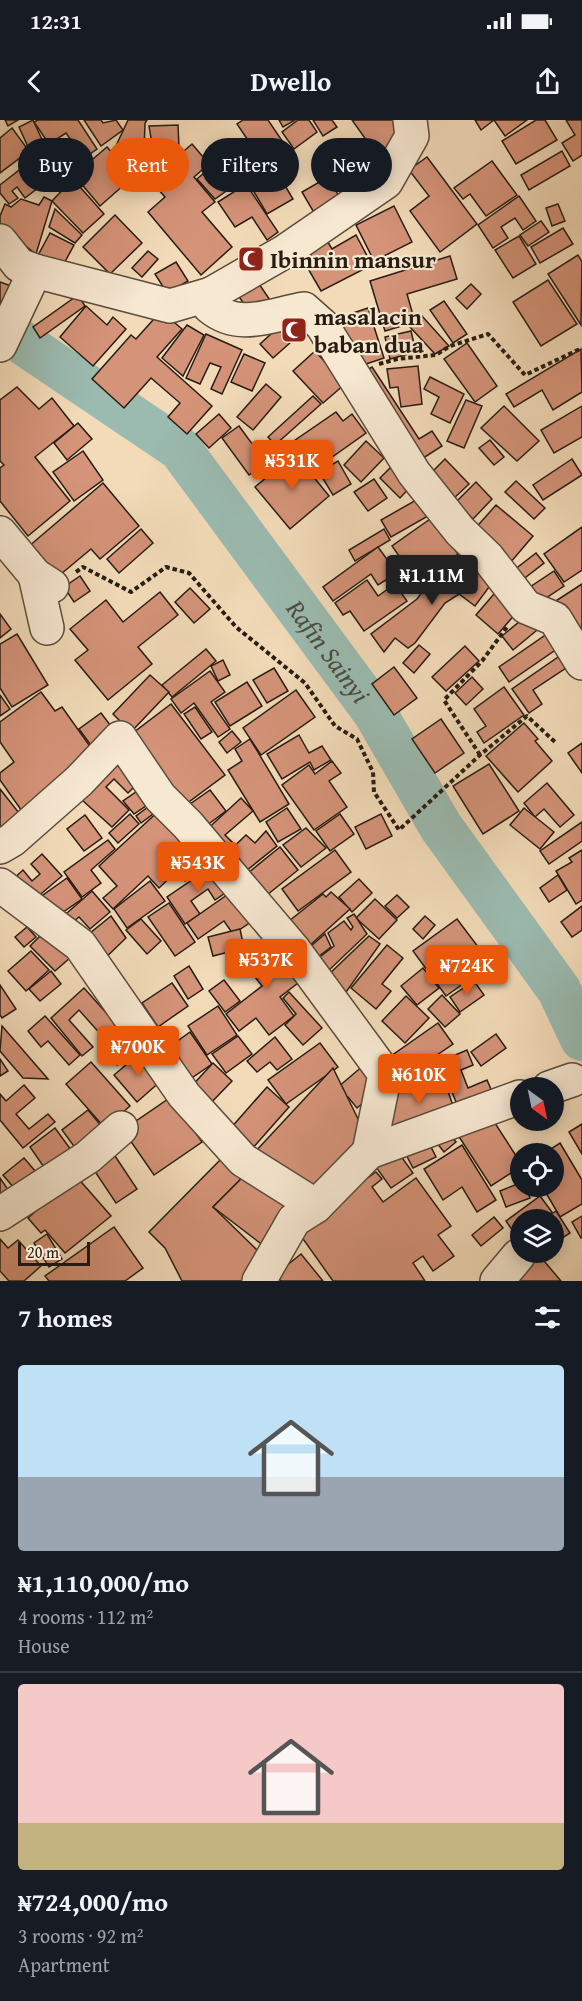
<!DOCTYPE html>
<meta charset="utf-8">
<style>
:root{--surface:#171b24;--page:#20242c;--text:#f1f3f6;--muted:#9ea1a6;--line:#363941;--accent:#ea580c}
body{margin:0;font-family:"Gentium Book Plus",serif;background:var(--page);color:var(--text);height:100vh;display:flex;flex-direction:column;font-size:22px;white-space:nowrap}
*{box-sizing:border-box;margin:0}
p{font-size:20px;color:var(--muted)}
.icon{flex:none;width:33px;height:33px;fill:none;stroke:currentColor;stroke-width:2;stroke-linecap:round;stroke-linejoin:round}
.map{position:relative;height:1161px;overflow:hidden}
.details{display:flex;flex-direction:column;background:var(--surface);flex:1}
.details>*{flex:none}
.banner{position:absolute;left:18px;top:18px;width:546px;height:54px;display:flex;gap:12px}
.needle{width:39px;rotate:147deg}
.controls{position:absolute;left:510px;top:957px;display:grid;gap:12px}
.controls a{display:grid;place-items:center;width:54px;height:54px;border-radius:50%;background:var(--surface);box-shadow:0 3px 15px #0003;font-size:30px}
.scale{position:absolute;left:18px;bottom:15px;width:72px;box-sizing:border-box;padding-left:6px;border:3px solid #271d13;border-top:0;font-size:16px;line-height:21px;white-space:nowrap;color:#271d13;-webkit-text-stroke:4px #f7e8d2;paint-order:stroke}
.price{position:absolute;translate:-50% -51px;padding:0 14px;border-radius:6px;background:var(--accent);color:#fff;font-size:20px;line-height:39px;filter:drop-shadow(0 2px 3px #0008)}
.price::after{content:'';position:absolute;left:50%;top:36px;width:18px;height:14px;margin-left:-9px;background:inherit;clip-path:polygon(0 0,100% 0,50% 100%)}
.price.selected{background:#222;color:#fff}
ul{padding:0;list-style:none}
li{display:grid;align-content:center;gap:12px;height:318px;padding:0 18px}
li+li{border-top:2px solid var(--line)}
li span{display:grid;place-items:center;height:186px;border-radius:6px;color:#555}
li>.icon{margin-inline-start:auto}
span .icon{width:108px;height:108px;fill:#fffc;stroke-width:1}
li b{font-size:26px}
h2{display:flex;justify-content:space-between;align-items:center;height:72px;padding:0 18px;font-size:26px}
.tag{padding:0 21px;border-radius:27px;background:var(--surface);box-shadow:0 3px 15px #0003;font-size:21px;line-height:54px}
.tag.selected{background:var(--accent);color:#fff}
.status{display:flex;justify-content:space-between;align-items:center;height:42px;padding:0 30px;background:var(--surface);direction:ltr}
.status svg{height:16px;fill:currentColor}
header{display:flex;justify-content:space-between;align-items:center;height:78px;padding:0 18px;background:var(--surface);font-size:27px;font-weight:800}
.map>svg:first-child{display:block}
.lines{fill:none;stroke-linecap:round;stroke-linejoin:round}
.river{stroke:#9bbbb1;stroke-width:44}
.building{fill:#d59379;stroke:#271d13;stroke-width:1.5}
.minor-casing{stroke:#5a4c3c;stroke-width:36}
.path{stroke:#271d13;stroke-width:4;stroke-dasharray:4.5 3;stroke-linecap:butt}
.minor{stroke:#f7e8d2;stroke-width:33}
.labels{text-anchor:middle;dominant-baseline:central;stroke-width:4.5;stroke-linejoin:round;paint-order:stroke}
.poi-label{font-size:24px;font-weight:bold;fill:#271d13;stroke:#f7e8d2;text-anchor:start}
.water-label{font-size:26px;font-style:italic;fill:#4a4c42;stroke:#f7e8d2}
</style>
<div class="status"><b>12:31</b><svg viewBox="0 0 49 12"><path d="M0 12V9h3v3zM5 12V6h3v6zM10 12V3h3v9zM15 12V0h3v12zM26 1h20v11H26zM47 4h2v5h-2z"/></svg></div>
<header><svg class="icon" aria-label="back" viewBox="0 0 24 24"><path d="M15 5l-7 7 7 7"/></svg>Dwello<svg class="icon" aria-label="share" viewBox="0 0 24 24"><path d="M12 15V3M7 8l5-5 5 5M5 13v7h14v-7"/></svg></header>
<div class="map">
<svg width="582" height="1161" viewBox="0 0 582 1161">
<rect width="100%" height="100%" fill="#f3dbb9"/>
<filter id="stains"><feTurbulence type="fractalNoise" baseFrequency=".00333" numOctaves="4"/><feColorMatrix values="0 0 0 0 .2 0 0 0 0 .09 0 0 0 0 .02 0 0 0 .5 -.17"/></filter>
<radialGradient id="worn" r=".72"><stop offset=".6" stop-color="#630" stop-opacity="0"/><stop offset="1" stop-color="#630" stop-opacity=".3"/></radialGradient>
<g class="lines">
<path class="river" id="s1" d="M 0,217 L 14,217 L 180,329 L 375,593 L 441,707 L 559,870 L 582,919"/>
</g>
<g class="building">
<polygon points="5,0 18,0 8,6"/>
<polygon points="33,0 59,57 45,64 19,7"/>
<polygon points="38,0 78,0 97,29 71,47 64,36 76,27 66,13 49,24 34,2"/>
<polygon points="84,0 101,0 103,3 116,0 123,10 101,26"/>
<polygon points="128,0 147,0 145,3 144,31 116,26"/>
<polygon points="243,0 268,0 289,31 266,47 237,4"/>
<polygon points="279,0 295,0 283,7"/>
<polygon points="298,0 309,0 317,12 294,29 282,12"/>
<polygon points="313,0 332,0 337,7 323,16"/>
<polygon points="352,0 394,0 405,16 379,38"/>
<polygon points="475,0 527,0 505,16 494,0 481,10"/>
<polygon points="536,0 545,0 557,20 516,44 502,21"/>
<polygon points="566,0 582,0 582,35 573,41 562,23 575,15"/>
<polygon points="178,5 179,29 153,30 149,6"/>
<polygon points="12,8 29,31 0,53 0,18"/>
<polygon points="192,24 209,44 194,57 215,82 202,92 232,127 201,155 148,92 165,77 150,60"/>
<polygon points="107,27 133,57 100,86 74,55"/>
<polygon points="335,27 348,42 334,53 321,38"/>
<polygon points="562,31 570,46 529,70 521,55"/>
<polygon points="252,35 263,54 242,66 230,47"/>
<polygon points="427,37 477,104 440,132 410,91 429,76 409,50"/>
<polygon points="492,41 517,75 486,96 470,74 463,79 454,68"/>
<polygon points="353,42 365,58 348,70 336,54"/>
<polygon points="27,44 43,64 25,78 17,67 12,71 18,78 9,84 0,73 0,65"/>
<polygon points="213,45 229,47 236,64 215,79 197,59"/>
<polygon points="275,49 293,79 267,94 250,65"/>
<polygon points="328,57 345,87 320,103 302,72"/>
<polygon points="73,59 104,94 83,113 52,81"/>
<polygon points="246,64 278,112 267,120 252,97 235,107 218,82"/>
<polygon points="519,76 536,101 523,110 515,98 501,107 508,118 493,128 478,105"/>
<polygon points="44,77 52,81 36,134 0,106 0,96 5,84 11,87 21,79 39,85"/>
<polygon points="558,84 565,101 552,106 546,88"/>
<polygon points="394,86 412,122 374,141 356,105"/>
<polygon points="55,89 82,115 75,123 49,107"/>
<polygon points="115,95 142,123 110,154 83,127"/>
<polygon points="541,101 549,112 528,126 520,115"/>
<polygon points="563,108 573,124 540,143 531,127"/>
<polygon points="50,113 74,125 60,151 36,139"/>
<polygon points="323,114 332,129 356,115 372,145 321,171 303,140 311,135 306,124"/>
<polygon points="519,116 536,144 513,158 495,130"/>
<polygon points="148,131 158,139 142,157 132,148"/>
<polygon points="578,135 582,142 581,205 548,154"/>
<polygon points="450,136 457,159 407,174 415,202 385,211 370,161"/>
<polygon points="176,142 188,161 167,173 155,154"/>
<polygon points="255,158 270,180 251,194 235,171"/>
<polygon points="548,160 577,204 541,226 513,182"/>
<polygon points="0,162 11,166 0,190"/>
<polygon points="471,164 481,174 467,189 456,178"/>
<polygon points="78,175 85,186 40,218 33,207"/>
<polygon points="444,181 467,214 453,223 430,190"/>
<polygon points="86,186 107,205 113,197 126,209 93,246 60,217"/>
<polygon points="368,188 384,238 351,249 335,199"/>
<polygon points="161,191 182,209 157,237 212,286 187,314 168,297 180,283 151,258 124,288 92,259 131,215 136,219"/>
<polygon points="295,192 309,206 273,238 260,224"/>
<polygon points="422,196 449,226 435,234 410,207"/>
<polygon points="187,205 204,215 183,256 162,238"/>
<polygon points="411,211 416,232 390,239 385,217"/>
<polygon points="206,214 242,230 222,274 211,269 221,247 210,243 200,264 186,258"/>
<polygon points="467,223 497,266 475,282 444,239"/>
<polygon points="581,229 582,272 553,290 542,270 514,287 506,274"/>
<polygon points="315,231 345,264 323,283 293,251"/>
<polygon points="244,234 265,243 252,271 231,262"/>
<polygon points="418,246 422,284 401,287 398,267 390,268 387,249"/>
<polygon points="372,247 419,319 432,311 442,326 414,344 358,256"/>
<polygon points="430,257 464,274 450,303 431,294 439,277 424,269"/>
<polygon points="266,264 281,277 253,310 237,297"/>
<polygon points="17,267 39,289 52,278 74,306 35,337 70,381 28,416 0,381 0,348 4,345 0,341 0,280"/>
<polygon points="313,276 321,284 275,325 268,317"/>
<polygon points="466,280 482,286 464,328 447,321"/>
<polygon points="504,286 539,321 517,341 481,308"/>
<polygon points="582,286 582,317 554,333 541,310"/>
<polygon points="336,292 343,301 352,294 366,313 311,352 291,323"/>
<polygon points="219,294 231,308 209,328 196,314"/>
<polygon points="78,303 92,319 67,340 54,323"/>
<polygon points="239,306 266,343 249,355 222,318"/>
<polygon points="490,320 504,337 494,345 479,328"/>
<polygon points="366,321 384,338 361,362 344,345"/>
<polygon points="83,331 103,360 74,381 53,352"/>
<polygon points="295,334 329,376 290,409 255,367"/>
<polygon points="445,339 469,364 452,380 428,356"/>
<polygon points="572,339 582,355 543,380 533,365"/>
<polygon points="338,341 351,364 333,375 319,352"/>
<polygon points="393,345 413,364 400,378 380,358"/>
<polygon points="374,359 387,378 368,391 354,372"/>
<polygon points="516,361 545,388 534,399 505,372"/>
<polygon points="476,362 492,379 473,399 456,382"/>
<polygon points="103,363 139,406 100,439 91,429 55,459 28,427"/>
<polygon points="418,379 428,396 391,417 381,400"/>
<polygon points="496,385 533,416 510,443 473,411"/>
<polygon points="433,397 458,434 418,463 392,426"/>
<polygon points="582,407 582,450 564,462 544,434"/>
<polygon points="141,409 153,423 119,453 107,439"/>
<polygon points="384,409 390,420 355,441 349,430"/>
<polygon points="378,427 397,453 378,465 371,454 333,481 323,467"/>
<polygon points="536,433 544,443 517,464 509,454"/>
<polygon points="465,442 492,463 475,486 459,474 445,483 415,523 408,528 395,518 384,532 371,514 417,479 423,471"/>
<polygon points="554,451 564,466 531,488 521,473"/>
<polygon points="80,456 90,471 74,482 64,467"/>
<polygon points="367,460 378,476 395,464 407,481 364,511 350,491 343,495 335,483"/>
<polygon points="582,464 582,537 548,486"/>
<polygon points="500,467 522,486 498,514 476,495"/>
<polygon points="190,468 210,489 194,503 175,482"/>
<polygon points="160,472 178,495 138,527 152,544 108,580 75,540 88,530 70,509 106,480 123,502"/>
<polygon points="531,492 542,506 513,530 502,516"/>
<polygon points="0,494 11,509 0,518"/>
<polygon points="557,507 567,522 509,562 499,547"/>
<polygon points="17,514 48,565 12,587 0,568 0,524"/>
<polygon points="419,525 430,534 414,553 403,543"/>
<polygon points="465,526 479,541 446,571 432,557"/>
<polygon points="206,529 216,541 172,577 162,565"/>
<polygon points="561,535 569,546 533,570 542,584 529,593 512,569"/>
<polygon points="223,540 230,555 218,561 211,546"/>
<polygon points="394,547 417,578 394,595 372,564"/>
<polygon points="274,548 288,571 267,583 253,560"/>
<polygon points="210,551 225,572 211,582 230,609 218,617 194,583 181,593 171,579"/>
<polygon points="150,555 169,572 131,612 113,594"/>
<polygon points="472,557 483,569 466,585 455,573"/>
<polygon points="247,562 262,586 230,606 215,582"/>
<polygon points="504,567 524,595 484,623 477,612 486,606 474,589"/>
<polygon points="296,570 315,597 261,635 243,608"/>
<polygon points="41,572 55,591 62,587 99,639 24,694 0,660 0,653 14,642 0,622 0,602"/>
<polygon points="0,575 10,589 0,596"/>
<polygon points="171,584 225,655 178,690 125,619"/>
<polygon points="195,587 212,612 201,619 184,594"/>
<polygon points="101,593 120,618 98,635 79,609"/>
<polygon points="441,599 464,633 435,653 412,619"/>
<polygon points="524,603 538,619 535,621 552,641 518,672 486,636"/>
<polygon points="232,611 241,622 227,633 219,622"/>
<polygon points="299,615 309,633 322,626 331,640 314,650 310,642 282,659 267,634"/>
<polygon points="250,619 289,684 260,702 228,650 242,641 235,629"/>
<polygon points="582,623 582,653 568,633"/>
<polygon points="111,631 141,660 128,673 114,659 106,667 129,690 112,707 72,671"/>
<polygon points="332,641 341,653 329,661 347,687 314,710 282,665 309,645 315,654"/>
<polygon points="489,644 519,691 483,714 453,666"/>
<polygon points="547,663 574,695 560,707 544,689 535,697 524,683"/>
<polygon points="146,665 156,679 134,694 123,681"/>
<polygon points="0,669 23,698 0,714"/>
<polygon points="210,670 226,691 199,711 183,689"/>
<polygon points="241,678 253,691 225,715 234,724 220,735 202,714"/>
<polygon points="156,681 161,688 141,703 136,696"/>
<polygon points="163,687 210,738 185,761 176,752 159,768 148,756 113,789 103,778 117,766 99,746"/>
<polygon points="287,688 301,709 278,722 266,702"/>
<polygon points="524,688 554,712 540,729 510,705"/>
<polygon points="130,694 139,704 118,723 109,713"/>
<polygon points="340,694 354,714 330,731 316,711"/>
<polygon points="381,694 392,716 366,729 355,707"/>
<polygon points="85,695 102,718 84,731 67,709"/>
<polygon points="582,702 582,721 549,744 540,731"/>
<polygon points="306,708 326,728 301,747 283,725"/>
<polygon points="266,711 277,726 241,755 222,738 246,715 255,723"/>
<polygon points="108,720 115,729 91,750 101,763 82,777 64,752"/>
<polygon points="280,727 298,750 262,779 243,757"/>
<polygon points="335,730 351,752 298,791 282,769"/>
<polygon points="582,730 582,780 576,784 556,751 572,742 569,738"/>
<polygon points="42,734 62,756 29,784 10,762 23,750 32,761 40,754 31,744"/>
<polygon points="214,745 231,769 215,780 208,769 191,781 200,794 185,804 167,777"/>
<polygon points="558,755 567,770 549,782 540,768"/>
<polygon points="67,758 82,779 50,801 36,780"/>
<polygon points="359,759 372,773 352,792 339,777"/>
<polygon points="150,761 165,781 127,808 114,789"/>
<polygon points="234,770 254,800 233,814 224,801 198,819 187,803"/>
<polygon points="92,771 110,792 90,809 79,797 66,808 59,800"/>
<polygon points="331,772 350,789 308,827 284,805 323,774 326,777"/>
<polygon points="397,775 409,787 397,798 385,786"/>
<polygon points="375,779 397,800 379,819 356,798"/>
<polygon points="169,783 195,822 175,836 148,797"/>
<polygon points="582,786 582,810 572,817 561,802"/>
<polygon points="354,794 367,814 327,852 316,840 334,826 328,813 344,801 351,810 353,807 347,798"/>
<polygon points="111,796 126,818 101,842 84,818"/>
<polygon points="425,796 435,805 423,819 413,809"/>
<polygon points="141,799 161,821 147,834 126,810"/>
<polygon points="457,799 491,844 446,876 413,831"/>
<polygon points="27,807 36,817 24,827 15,817"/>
<polygon points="240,809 244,828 213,836 208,817"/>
<polygon points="45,811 71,837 55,851 30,826"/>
<polygon points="325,814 331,827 319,836 311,826"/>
<polygon points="369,816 380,824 344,875 324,859"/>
<polygon points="268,818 302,860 280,877 294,896 269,915 256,898 239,911 226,894 262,866 241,839"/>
<polygon points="387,825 403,838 382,864 391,871 376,889 351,868"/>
<polygon points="31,831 49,850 26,871 8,851"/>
<polygon points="189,846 203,869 188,879 174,856"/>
<polygon points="423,848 439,868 417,885 401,866"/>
<polygon points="51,851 61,864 40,881 29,869"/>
<polygon points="224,860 240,881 225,892 209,871"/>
<polygon points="474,861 484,875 460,892 450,877"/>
<polygon points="172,863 188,886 158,907 142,883"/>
<polygon points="0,865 16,889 2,898 0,895"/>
<polygon points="84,868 117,905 103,917 79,890 69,900 93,927 82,936 51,898"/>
<polygon points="289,872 322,908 303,925 285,905 296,894 283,878"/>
<polygon points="442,875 460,894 445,907 428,889"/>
<polygon points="406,876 429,898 405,923 382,901"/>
<polygon points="218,886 237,915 207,935 188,906"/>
<polygon points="45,896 80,935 69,945 48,921 41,927 28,911"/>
<polygon points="438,903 453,924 415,950 410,943 394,955 384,941"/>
<polygon points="2,906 48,959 23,958 0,931"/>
<polygon points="119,909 135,934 117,945 101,920"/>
<polygon points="190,912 212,944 183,964 161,933"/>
<polygon points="496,914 506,928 481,946 471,932"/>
<polygon points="238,916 252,934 226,953 212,934"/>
<polygon points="275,917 292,939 277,950 270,942 257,952 247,941"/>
<polygon points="320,923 338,947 286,984 268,960"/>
<polygon points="467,930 473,945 461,950 468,968 487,960 494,976 460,991 439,942"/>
<polygon points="140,933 162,960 137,982 114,955"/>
<polygon points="0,939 8,951 0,956"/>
<polygon points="91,942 130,986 105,1008 66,964"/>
<polygon points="213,943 232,961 207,987 188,970"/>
<polygon points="364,945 373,956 376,972 357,988 348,977 328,994 334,1000 320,1013 305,995"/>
<polygon points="333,948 366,1015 308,1079 255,1032"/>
<polygon points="443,956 455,992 395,1013 383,978"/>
<polygon points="24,965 35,978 16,994 29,1009 48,994 55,1002 23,1028 0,1000 0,974 6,981"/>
<polygon points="267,967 289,987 252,1029 230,1009"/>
<polygon points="171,977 202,1022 154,1055 123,1010"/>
<polygon points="88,990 103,1008 76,1029 62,1010"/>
<polygon points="469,999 477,1010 493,1000 520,1042 520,1047 491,1066 454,1009"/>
<polygon points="582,1004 582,1034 569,1012"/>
<polygon points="55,1008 74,1034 48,1053 30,1027"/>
<polygon points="445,1008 456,1022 444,1032 433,1018"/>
<polygon points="424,1013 436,1037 413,1048 401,1025"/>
<polygon points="560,1023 582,1060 582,1084 560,1097 542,1066 554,1066 554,1034 543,1034"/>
<polygon points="393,1025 413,1053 391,1068 371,1040"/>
<polygon points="462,1025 496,1080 477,1092 462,1067 443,1080 424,1049"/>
<polygon points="113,1033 137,1069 116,1083 92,1047"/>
<polygon points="24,1038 41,1058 20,1075 3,1055"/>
<polygon points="222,1038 242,1058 213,1087 259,1132 244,1161 182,1161 165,1128 149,1112"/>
<polygon points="243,1052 292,1092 264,1126 213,1087 242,1058"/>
<polygon points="376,1052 382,1059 372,1067 383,1082 416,1058 451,1106 438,1115 454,1136 433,1151 423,1136 413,1143 425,1161 333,1161 296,1109"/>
<polygon points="76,1056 111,1096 65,1133 45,1110 41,1113 28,1098"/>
<polygon points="0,1058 13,1077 0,1086"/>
<polygon points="520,1063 520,1066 526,1066 530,1078 506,1087 500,1071"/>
<polygon points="540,1076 552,1092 541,1100 520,1100 520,1114 517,1117 506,1101"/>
<polygon points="556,1091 570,1113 556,1122 554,1100 543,1100"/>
<polygon points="582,1096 582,1117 581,1118 572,1102"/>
<polygon points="494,1097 503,1108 481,1126 472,1115"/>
<polygon points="114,1107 143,1148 125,1161 49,1161 45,1156"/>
<polygon points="47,1114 62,1139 49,1147 34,1123"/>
<polygon points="0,1119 8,1128 18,1120 41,1146 24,1161 9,1161 0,1151"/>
<polygon points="301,1134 323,1161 281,1161 275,1155"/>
<polygon points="539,1135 561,1161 508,1161"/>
</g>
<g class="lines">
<defs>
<g id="minor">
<path d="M 410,0 L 412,16 L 386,62 L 284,132 L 211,174 L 210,187 C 239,211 270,195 304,189 L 322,205 L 414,353 L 460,411 L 488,438 L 526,487 L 555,499 L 582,543"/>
<polyline points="0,121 19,145 35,151 170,186 211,174"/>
<polyline points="0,225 35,151"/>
<polyline points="0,413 35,455 52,466"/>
<polyline points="35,455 47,508"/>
<polyline points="0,727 12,720 79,661 120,618 160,677 188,705 294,830 385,954 369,1032"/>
<polyline points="0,765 80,825 184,975 243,1040 316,1086"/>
<polyline points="549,968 572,960"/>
<polyline points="0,1094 88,1037 121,1008"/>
<polyline points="259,1161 294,1100 316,1086 369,1032 520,977"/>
<polyline points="497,1161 518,1136"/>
</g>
</defs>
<use href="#minor" class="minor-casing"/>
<g class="path">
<polyline points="379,244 397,239 436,235 450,226 488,214 525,255 582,228"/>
<polyline points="76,452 83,447 131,472 166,447 189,453 236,507 305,563 335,606 357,619 373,652 374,672 399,710 480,635 527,596 555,622"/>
<polyline points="480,635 444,580 482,541 507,507"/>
</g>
<use href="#minor" class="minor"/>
</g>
<defs>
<symbol id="mosque-square" viewBox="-11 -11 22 22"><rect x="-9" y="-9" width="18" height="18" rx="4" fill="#8f2418" stroke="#f7e8d2"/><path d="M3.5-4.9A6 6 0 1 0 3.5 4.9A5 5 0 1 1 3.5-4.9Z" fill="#fff"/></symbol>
</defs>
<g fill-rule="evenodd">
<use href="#mosque-square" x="236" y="124" width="30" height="30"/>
<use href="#mosque-square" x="279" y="195" width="30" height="30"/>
</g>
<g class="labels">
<g class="poi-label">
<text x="270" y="139">Ibinnin mansur</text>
<text x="314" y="196">masalacin<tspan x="314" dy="28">baban dua</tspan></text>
</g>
<g class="water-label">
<text stroke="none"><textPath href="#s1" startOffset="465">Rafin Sainyi</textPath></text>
</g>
</g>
<rect width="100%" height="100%" filter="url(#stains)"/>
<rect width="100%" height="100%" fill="url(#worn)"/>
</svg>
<div class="controls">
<a><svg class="needle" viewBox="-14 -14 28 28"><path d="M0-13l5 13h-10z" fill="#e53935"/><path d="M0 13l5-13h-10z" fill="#9ea1a6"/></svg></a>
<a><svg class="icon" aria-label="locate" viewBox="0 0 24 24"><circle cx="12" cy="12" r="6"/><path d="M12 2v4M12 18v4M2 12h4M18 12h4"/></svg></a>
<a><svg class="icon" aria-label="layers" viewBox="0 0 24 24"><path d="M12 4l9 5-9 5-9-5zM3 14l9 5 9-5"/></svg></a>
</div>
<div class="scale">20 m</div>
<b class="price" style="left:292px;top:371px">₦531K</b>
<b class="price selected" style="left:432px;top:486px">₦1.11M</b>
<b class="price" style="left:198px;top:773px">₦543K</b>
<b class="price" style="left:266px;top:870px">₦537K</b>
<b class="price" style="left:467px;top:876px">₦724K</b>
<b class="price" style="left:138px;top:957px">₦700K</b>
<b class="price" style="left:419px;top:985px">₦610K</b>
<div class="banner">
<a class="tag">Buy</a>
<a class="tag selected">Rent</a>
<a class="tag">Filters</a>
<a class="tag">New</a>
</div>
</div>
<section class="details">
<h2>7 homes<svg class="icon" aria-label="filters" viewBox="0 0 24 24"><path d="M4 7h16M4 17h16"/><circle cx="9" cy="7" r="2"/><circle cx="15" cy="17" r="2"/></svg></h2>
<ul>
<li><span style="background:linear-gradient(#bfe0f5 60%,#9aa5b1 0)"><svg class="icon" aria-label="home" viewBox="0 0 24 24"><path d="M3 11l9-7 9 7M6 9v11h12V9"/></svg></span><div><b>₦1,110,000/mo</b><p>4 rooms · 112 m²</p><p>House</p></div></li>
<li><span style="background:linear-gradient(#f6c9c9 75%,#c2b280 0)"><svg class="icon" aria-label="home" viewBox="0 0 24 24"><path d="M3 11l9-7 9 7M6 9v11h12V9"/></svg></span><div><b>₦724,000/mo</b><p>3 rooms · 92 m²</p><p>Apartment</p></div></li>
</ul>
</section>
